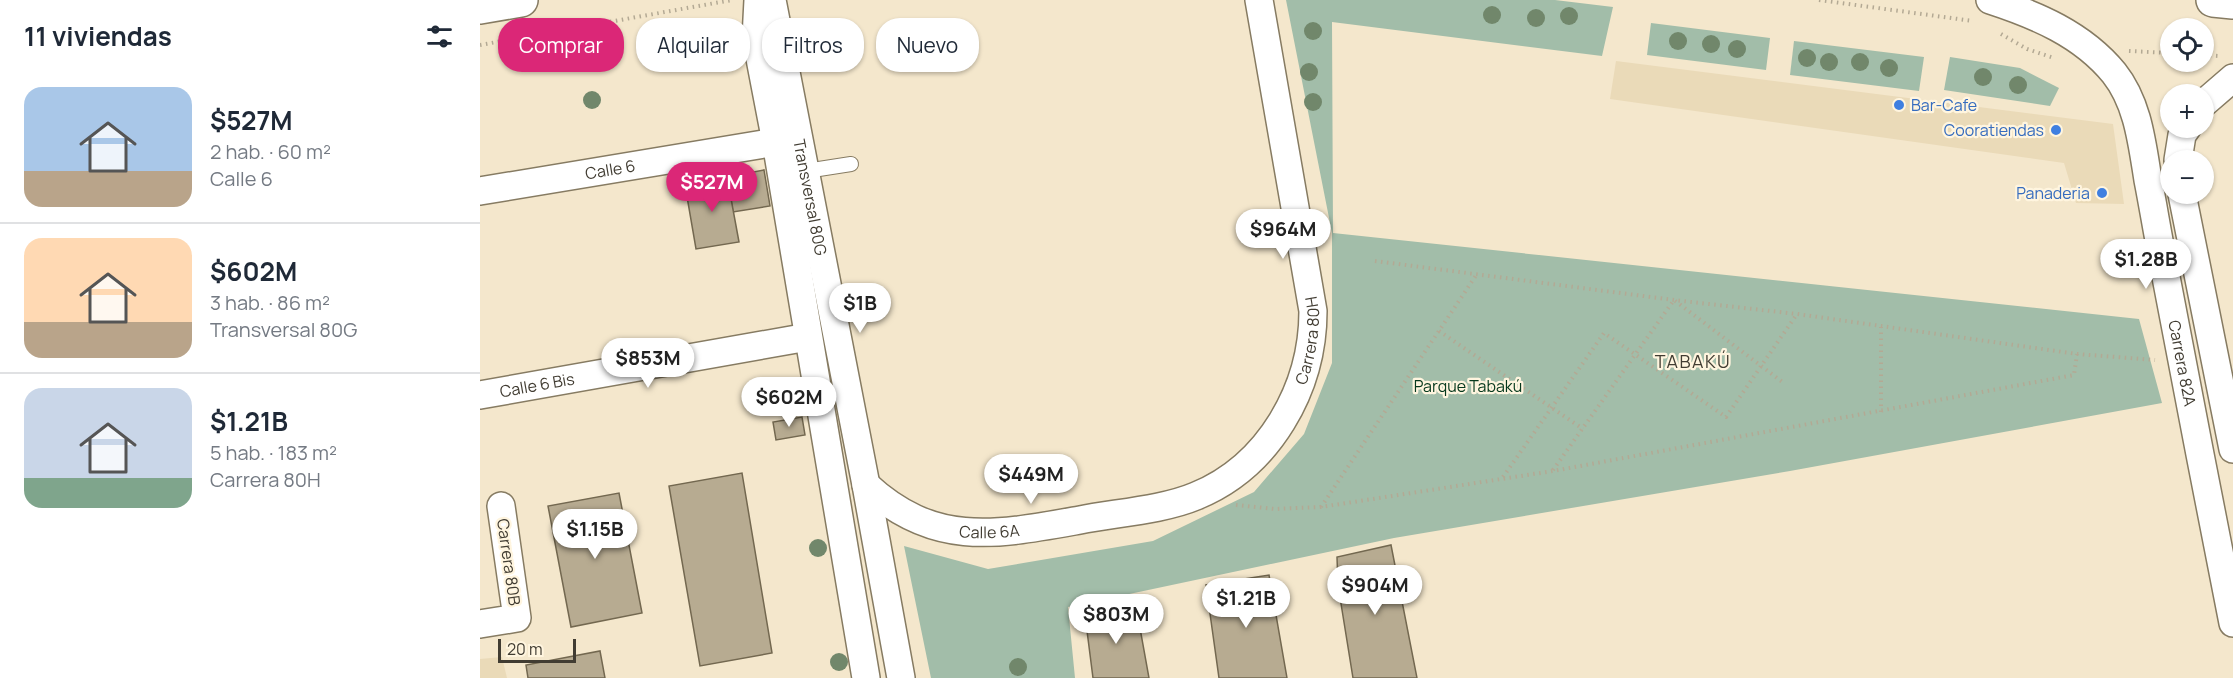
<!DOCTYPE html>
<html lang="es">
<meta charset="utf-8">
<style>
:root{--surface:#fff;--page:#f2f2f3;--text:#1f2937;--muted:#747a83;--line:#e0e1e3;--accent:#db2777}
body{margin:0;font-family:Manrope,sans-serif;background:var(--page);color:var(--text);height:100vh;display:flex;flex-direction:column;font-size:22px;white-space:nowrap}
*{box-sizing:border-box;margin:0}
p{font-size:20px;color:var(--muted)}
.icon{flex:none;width:33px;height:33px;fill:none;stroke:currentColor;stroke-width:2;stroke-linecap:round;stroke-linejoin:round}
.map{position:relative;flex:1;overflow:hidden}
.sheet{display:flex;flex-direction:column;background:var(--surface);width:480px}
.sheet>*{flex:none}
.hud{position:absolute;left:18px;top:18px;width:570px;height:54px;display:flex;gap:12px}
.fabs{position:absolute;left:1680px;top:18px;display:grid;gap:12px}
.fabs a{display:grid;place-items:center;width:54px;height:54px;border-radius:50%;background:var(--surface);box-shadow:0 2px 4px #0004;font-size:30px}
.scale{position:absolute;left:18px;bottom:15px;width:78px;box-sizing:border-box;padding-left:6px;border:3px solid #413c32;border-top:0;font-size:16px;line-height:21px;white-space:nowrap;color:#413c32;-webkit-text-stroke:4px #fff5df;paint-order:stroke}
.price{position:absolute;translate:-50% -51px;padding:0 14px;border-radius:21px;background:#fff;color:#222;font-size:20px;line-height:39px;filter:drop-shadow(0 2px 3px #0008)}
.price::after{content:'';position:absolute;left:50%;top:36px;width:18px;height:14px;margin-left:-9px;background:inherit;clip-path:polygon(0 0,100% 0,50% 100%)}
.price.selected{background:var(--accent);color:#fff}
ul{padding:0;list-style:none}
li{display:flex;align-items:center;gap:18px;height:150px;padding:0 24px}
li+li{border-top:2px solid var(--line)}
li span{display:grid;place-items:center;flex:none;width:168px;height:120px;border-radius:18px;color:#555}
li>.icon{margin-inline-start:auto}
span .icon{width:72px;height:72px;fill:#fffc;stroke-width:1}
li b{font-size:26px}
h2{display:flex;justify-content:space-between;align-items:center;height:72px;padding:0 24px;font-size:26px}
.tag{padding:0 21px;border-radius:24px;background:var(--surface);box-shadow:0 2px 4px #0004;font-size:21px;line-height:54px}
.tag.selected{background:var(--accent);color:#fff}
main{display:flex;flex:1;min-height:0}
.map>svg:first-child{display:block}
.built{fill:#eadab8}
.green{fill:#a2bda9}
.building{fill:#b7ab91;stroke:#736850;stroke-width:1.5}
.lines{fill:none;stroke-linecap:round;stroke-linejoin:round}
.lane-casing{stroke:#867b62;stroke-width:16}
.street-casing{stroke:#867b62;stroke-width:30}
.highway-casing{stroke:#867b62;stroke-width:36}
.path{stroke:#b3a994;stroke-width:4;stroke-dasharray:1.5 4.5;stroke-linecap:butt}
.lane{stroke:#fff;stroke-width:14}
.street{stroke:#fff;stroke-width:27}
.highway{stroke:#fff;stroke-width:33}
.tree{fill:#71876b}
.shop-dot{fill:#3f7fe0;stroke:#fff5df;stroke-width:2}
.labels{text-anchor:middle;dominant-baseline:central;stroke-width:4.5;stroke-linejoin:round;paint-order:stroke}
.shop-label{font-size:16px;fill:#366cbe;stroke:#fff5df;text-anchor:end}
.street-label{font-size:16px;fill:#413c32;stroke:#fff5df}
.park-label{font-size:16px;fill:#05381c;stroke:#fff5df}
.neighbourhood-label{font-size:18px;letter-spacing:1.5px;fill:#413c32;stroke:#fff5df}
</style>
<main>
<section class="sheet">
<h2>11 viviendas<svg class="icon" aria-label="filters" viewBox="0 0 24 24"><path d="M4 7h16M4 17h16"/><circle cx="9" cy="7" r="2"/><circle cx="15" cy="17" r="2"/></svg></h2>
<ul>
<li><span style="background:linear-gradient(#a9c7e8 70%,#b9a48a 0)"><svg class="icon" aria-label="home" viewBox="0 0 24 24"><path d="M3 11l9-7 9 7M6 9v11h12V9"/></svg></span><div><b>$527M</b><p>2 hab. · 60 m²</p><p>Calle 6</p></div></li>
<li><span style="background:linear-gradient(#ffd9b3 70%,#b9a48a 0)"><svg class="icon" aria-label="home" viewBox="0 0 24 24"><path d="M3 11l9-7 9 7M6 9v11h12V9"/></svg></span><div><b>$602M</b><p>3 hab. · 86 m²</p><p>Transversal 80G</p></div></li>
<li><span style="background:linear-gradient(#c9d6e8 75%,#7fa58c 0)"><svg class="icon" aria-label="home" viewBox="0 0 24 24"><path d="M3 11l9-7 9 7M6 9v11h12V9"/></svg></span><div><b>$1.21B</b><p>5 hab. · 183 m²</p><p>Carrera 80H</p></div></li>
</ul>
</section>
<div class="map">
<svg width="1753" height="678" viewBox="0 0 1753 678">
<rect width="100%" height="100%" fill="#f4e7cc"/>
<g class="built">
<polygon points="1136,61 1633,124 1644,204 1596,203 1584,163 1130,99"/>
<polygon points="22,657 27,678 0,678 0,659"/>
</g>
<g class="green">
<polygon points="806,0 1075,0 1133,7 1122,56 852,22 853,233 1659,319 1682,403 1310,471 914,538 588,607 595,678 451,678 424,546 508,569 673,541 774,492 824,434 852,363 852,233"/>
<polygon points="1171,23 1290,38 1286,70 1167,55"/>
<polygon points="1314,41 1444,57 1439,91 1310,75"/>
<polygon points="1470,57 1540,68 1579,88 1570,106 1464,90"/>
</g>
<g class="building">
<polygon points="284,170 290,206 253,212 247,177"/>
<polygon points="247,177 259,242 216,249 205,185"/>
<polygon points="322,417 325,435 296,440 293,422"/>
<polygon points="262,473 292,653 220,666 189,486"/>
<polygon points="139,493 162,613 91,627 68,506"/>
<polygon points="911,545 937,678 873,678 858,585 857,557"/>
<polygon points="789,575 807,678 739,678 726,585"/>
<polygon points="656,606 669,678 613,678 605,615"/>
<polygon points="120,651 125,678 48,678 46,665"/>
</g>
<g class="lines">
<defs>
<polyline id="lane" points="326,171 371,164"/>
<g id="street">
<polyline points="278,0 276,38 296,142 386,678"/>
<path id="s1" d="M 292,0 L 386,485 L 421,678"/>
<path id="s2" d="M 1510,0 C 1556,15 1602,34 1634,73 C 1658,103 1662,143 1668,180 C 1673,205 1677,231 1682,256 C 1705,378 1729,501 1753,623"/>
<polyline points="1724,103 1753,78"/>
<polyline points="1698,160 1702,135 1707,128"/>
<path id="s3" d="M 0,191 L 296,142"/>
<polyline points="1702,194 1753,449"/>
<path id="s4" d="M 0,395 L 328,337"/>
<path id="s5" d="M 386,485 C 454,548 516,535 600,520 C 635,513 683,510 716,496 C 789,466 833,389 833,311 L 779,0"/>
<polyline points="0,624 37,618 21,506"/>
</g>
<g id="highway">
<polyline points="1733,0 1753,2"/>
<polyline points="0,7 41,0"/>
</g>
</defs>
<use href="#lane" class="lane-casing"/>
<use href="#street" class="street-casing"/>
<use href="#highway" class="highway-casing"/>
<g class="path">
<polyline points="1339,0 1493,21"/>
<polyline points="1521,34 1547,49 1574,58"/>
<polyline points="0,45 252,0"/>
<polyline points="1649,51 1690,53"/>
<polyline points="1724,55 1738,56"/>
<polyline points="895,261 1194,300 1317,314 1597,354 1675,360"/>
<polyline points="959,331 1103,429"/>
<polyline points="1401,412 1401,327"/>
<polyline points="1073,470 1194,300 1305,384"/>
<polyline points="1023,477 1124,333 1246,417 1317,314"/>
<polyline points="756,505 795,509 841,507 1073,471 1594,375 1597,354"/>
<polyline points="841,507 997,274"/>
</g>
<use href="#lane" class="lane"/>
<use href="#street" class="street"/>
<use href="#highway" class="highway"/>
</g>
<g class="tree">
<circle cx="1012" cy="15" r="9"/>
<circle cx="1089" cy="16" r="9"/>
<circle cx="1056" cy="18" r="9"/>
<circle cx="833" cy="31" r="9"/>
<circle cx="1198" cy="41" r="9"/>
<circle cx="1231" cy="44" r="9"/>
<circle cx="1257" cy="49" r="9"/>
<circle cx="1327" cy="58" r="9"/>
<circle cx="1349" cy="62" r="9"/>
<circle cx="1380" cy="62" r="9"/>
<circle cx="1409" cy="68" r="9"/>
<circle cx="829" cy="72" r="9"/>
<circle cx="1503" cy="77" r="9"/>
<circle cx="1538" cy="85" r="9"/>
<circle cx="112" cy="100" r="9"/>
<circle cx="833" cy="102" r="9"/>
<circle cx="338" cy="548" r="9"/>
<circle cx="359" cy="662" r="9"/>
<circle cx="538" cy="667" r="9"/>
</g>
<g class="shop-dot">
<circle cx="1419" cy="105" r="6"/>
<circle cx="1576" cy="130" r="6"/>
<circle cx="1622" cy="193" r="6"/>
</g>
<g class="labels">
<g class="shop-label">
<text x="1431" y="105" text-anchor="start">Bar-Cafe</text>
<text x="1564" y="130">Cooratiendas</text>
<text x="1610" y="193">Panaderia</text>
</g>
<g class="street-label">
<text stroke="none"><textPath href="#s3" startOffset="132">Calle 6</textPath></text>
<text stroke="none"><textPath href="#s1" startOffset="201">Transversal 80G</textPath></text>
<text stroke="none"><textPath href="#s5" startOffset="548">Carrera 80H</textPath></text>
<text stroke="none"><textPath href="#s2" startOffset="446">Carrera 82A</textPath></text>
<text stroke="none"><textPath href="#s4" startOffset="58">Calle 6 Bis</textPath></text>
<text stroke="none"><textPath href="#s5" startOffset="136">Calle 6A</textPath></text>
<text transform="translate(29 562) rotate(82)">Carrera 80B</text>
</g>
<g class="park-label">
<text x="988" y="386">Parque Tabakú</text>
</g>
<g class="neighbourhood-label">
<text x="1213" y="361">TABAKÚ</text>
</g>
</g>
</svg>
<div class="fabs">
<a><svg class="icon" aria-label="locate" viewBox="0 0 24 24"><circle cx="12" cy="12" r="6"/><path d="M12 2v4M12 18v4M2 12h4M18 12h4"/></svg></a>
<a>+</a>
<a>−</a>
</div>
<div class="scale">20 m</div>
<b class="price selected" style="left:232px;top:213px">$527M</b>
<b class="price" style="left:803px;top:260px">$964M</b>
<b class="price" style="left:1666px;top:290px">$1.28B</b>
<b class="price" style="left:380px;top:334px">$1B</b>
<b class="price" style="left:168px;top:389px">$853M</b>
<b class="price" style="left:309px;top:428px">$602M</b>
<b class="price" style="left:551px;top:505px">$449M</b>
<b class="price" style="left:115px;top:560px">$1.15B</b>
<b class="price" style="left:895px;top:616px">$904M</b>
<b class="price" style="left:766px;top:629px">$1.21B</b>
<b class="price" style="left:636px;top:645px">$803M</b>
<div class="hud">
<a class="tag selected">Comprar</a>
<a class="tag">Alquilar</a>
<a class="tag">Filtros</a>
<a class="tag">Nuevo</a>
</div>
</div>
</main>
